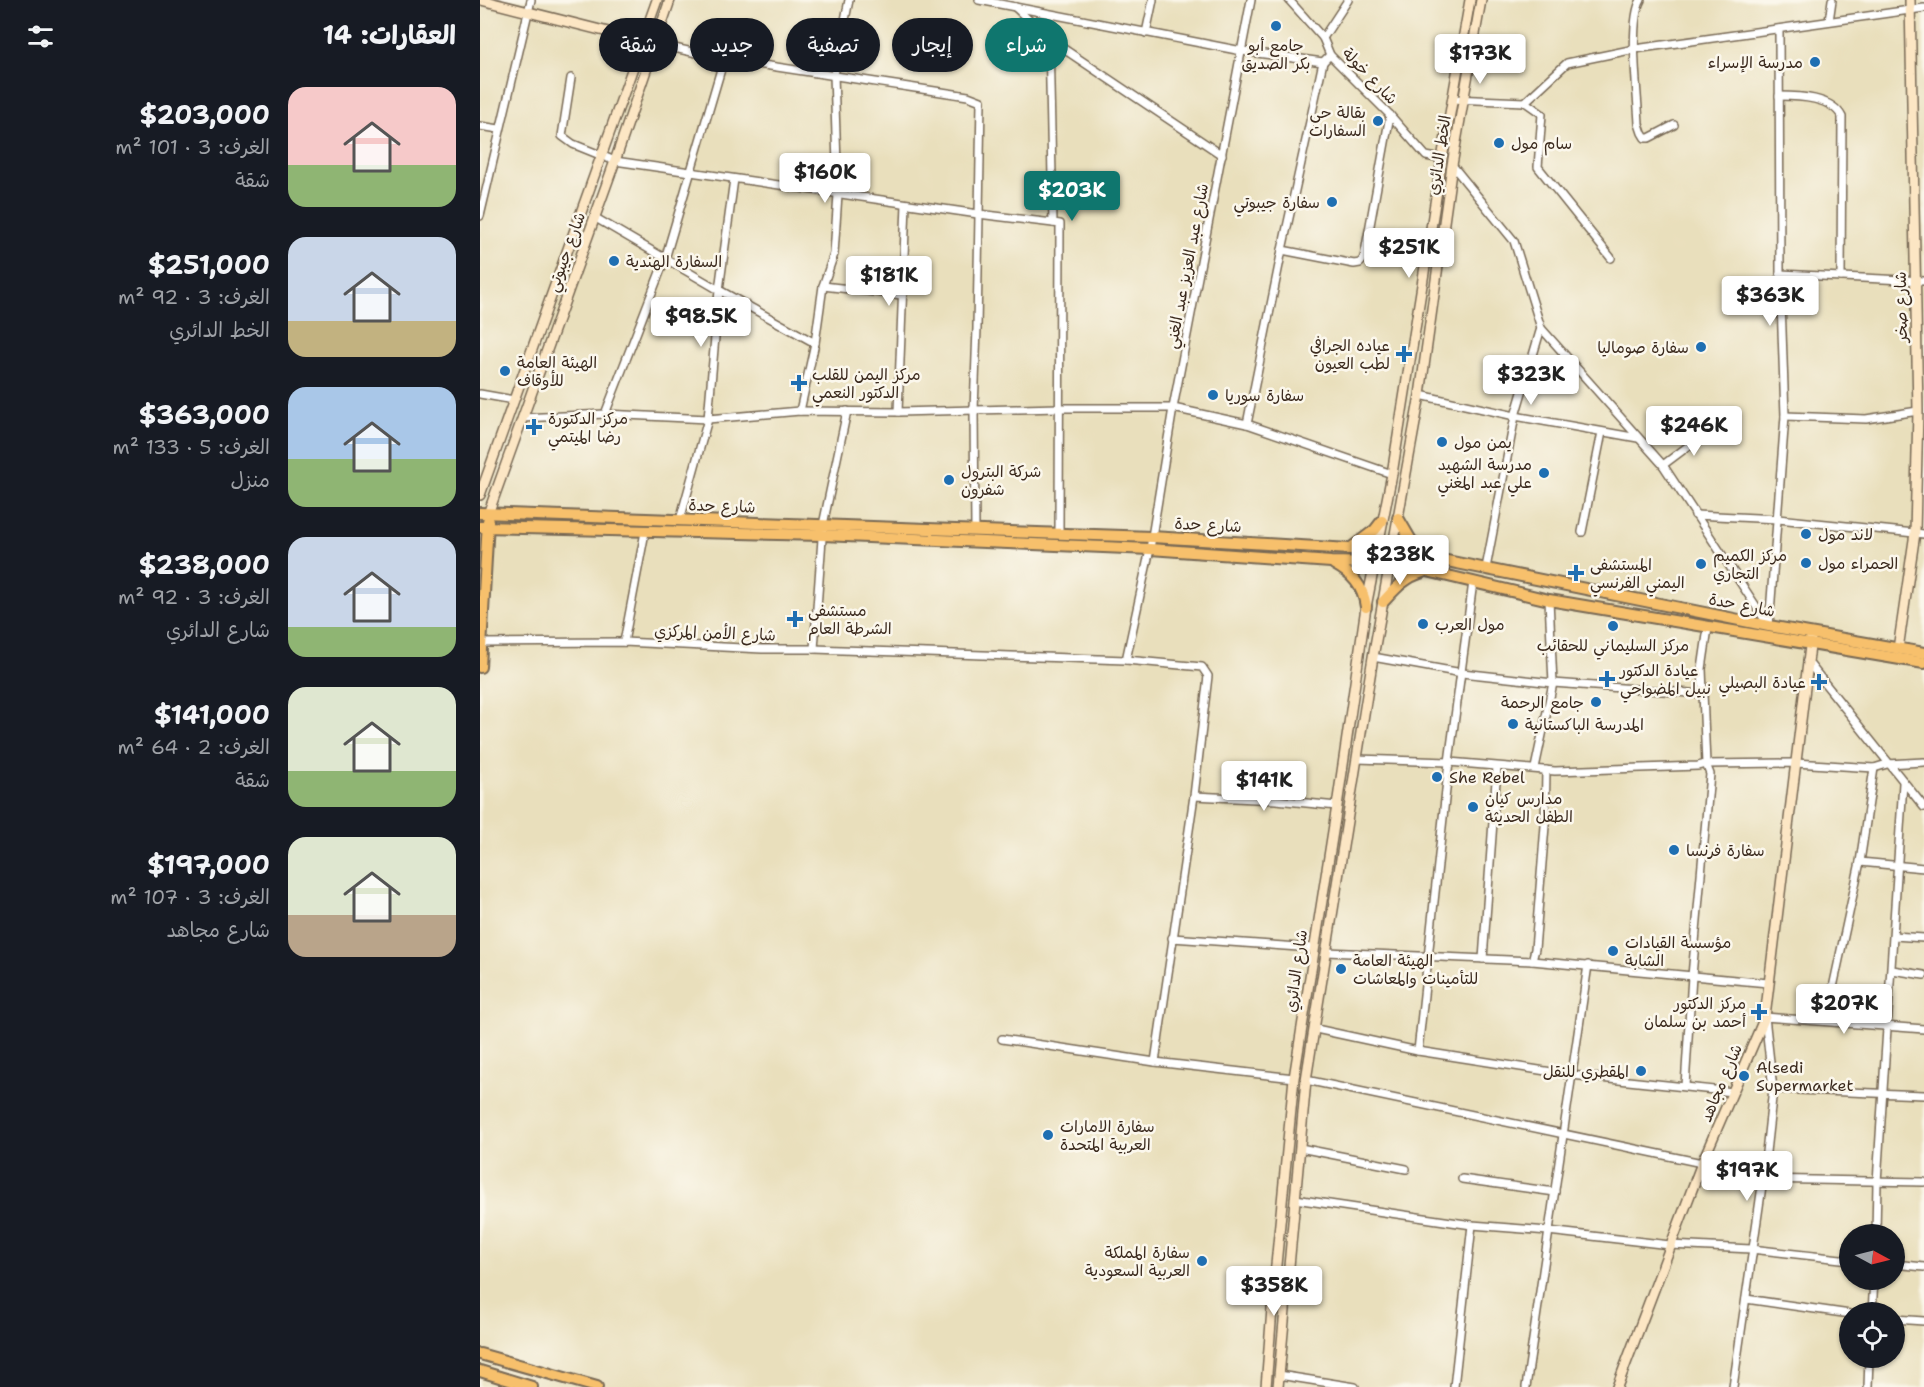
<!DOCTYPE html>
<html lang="ar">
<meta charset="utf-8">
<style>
:root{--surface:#171b24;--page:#242831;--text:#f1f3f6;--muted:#9ea1a6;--accent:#0f766e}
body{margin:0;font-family:"Shantell Sans","Playpen Sans Arabic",sans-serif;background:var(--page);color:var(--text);direction:rtl;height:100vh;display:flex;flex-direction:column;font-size:22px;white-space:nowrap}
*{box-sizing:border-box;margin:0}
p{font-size:20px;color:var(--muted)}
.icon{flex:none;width:33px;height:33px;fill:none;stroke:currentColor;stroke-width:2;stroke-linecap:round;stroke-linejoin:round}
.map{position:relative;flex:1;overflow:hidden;direction:ltr}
.sheet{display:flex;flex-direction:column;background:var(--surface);width:480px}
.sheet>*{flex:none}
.banner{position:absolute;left:18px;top:18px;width:570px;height:54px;direction:rtl;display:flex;gap:12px}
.needle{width:39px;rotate:97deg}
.tools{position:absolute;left:1359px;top:1224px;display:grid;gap:12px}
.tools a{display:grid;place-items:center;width:66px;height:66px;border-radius:50%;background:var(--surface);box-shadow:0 2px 4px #0004;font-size:30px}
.price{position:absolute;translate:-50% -51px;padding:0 14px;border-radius:6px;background:#fff;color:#222;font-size:20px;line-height:39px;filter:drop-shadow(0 2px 3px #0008)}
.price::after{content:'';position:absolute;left:50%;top:36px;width:18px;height:14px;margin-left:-9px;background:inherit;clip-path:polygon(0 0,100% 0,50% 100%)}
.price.current{background:var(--accent);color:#fff}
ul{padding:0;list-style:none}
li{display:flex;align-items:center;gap:18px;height:150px;padding:0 24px}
li span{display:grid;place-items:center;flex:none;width:168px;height:120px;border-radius:18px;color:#555}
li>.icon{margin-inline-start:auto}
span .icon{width:72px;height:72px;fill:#fffc;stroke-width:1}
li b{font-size:26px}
h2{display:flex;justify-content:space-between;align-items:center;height:72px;padding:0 24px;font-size:26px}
.chip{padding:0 21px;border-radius:27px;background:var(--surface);box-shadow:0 2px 4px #0004;font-size:21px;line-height:54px}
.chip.current{background:var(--accent);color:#fff}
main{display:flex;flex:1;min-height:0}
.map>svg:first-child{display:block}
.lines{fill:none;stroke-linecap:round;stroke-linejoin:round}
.street-casing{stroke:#786955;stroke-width:10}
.secondary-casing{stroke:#786955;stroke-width:12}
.primary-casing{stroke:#786955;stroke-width:14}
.street{stroke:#fff;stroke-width:7}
.secondary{stroke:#fce6c4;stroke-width:9}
.primary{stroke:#f7c06c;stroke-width:10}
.poi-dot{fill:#1f6fb2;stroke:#fbf7ec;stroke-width:2}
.labels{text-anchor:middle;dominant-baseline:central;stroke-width:5;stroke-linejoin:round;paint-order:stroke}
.poi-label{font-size:16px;fill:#3b2a1e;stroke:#fbf7ec;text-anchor:start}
.street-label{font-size:16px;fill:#3b2a1e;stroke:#fbf7ec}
</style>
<main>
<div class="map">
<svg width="1444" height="1387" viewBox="0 0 1444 1387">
<rect width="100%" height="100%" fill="#fbf7ec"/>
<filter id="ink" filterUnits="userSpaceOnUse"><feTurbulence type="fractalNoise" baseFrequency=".0167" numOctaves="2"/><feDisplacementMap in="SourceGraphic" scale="12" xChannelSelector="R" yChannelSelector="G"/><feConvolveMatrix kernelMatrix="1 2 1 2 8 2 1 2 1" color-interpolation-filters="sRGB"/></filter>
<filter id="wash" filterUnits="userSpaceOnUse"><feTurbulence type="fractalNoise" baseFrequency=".008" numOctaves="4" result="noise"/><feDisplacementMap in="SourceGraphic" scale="24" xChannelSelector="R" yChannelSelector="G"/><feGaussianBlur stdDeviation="1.35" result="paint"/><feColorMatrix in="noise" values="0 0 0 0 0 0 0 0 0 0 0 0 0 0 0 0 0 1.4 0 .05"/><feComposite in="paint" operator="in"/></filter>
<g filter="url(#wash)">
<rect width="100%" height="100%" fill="#e9dfbc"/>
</g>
<g filter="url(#ink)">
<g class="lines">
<defs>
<g id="street">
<polyline points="499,0 762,51 843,62 850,55"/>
<polyline points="809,0 843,38 850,55 910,115 946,156 962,159"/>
<path d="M 1161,0 C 1148,22 1158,96 1159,124 L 1162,133 L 1165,138 L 1169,138 L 1194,125"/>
<polyline points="535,7 569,39 742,155"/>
<polyline points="1349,21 1352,0"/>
<polyline points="666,33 673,0"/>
<polyline points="843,38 868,0"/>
<polyline points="569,39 573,223 580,224 579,533"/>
<polyline points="176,44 244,59 488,96 501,101 497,328 494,410 495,531"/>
<polyline points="91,78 82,136 93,144 135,161 498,214 573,223"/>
<path d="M 1299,96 C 1319,96 1352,97 1362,117 L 1361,277"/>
<polyline points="972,99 1045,102 1087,63 1155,49 1444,8"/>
<polyline points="1045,102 1062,114 1058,167 1131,258"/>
<polyline points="0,126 19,129"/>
<polyline points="972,165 1034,241 1061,328 1183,465 1289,626"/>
<polyline points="0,216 51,0"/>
<polyline points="114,217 239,290 335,343"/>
<polyline points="802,250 874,264 880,263 884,258 910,115"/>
<polyline points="1300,274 1444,281"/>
<polyline points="343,286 422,295"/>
<polyline points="0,394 34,400"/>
<polyline points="940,395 1035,416 1158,438"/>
<polyline points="320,411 335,343 343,286 354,254 358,194 354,75 369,0"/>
<polyline points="418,412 426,204"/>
<polyline points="125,414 185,259 244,59"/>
<polyline points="1305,416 1386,419 1438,411"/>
<polyline points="42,418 125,414 228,419 320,411 418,412 580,408 693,408 767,424 912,474"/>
<polyline points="767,424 802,250 843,62"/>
<polyline points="1183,465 1231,429"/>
<polyline points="1215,515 1298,519 1444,534"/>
<polyline points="200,520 228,419 239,290 254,179"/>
<polyline points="1102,532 1122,432"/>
<polyline points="1006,568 1035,416 1061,328"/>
<polyline points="1289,626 1305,416 1300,274 1299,29"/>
<polyline points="144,642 165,532"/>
<polyline points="3,643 144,642 282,649 334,649 646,660 722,667 728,676 714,796 675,1062"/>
<polyline points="334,649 343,525 367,411"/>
<polyline points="893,657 982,673 1073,683 1224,694"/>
<polyline points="646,660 670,549 693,408 771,0"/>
<polyline points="1327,661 1444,807"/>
<polyline points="877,759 969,762 1075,771 1218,766 1226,764 1316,763 1394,768 1407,764 1444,762"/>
<polyline points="1055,768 1073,683 1069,600"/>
<polyline points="714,796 796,800 857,806"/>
<polyline points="1380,862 1444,868"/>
<polyline points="1414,936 1444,938"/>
<polyline points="692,938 833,948"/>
<polyline points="847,952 1052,961 1288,983"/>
<polyline points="1003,959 1017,767"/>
<polyline points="1052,961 1055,949 1065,826 1066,770"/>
<polyline points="1412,970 1444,975"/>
<polyline points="1346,1020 1380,862 1394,768"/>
<polyline points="836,1029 938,1051 1091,1075 1253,1092"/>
<polyline points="522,1039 675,1062 814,1078"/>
<polyline points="938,1051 969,762 993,582"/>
<polyline points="826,1080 1222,1163 1283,1179 1444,1182"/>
<polyline points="1205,1086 1212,976 1230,774 1226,764 1222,669 1228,628"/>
<polyline points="1293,1089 1444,1095"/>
<polyline points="820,1148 926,1169"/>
<polyline points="982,1179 1075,1192"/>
<polyline points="815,1199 992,1225 1068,1231 1190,1245 1271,1249 1370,1260"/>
<polyline points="1396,1234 1397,1182 1423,783"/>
<polyline points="1414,1264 1444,1267"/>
<polyline points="1266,1299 1370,1314"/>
<polyline points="1392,1312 1394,1280"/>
<polyline points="1414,1319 1444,1321"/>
<polyline points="799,1375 875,1387"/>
<polyline points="974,1387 992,1225"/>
<polyline points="1046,1387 1108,965"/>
<polyline points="1253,1387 1283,1179 1293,1089 1285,1017 1444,1029"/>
<polyline points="1388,1387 1389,1358"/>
</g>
<g id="secondary">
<polyline points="1,0 176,44"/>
<polyline points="0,495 177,0"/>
<polyline points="8,514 135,161 190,0"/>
<polyline points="1418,649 1435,533 1438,411 1430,0"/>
<polyline points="786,1387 793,1296 814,1078 857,806 886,607 912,474 962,159 990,0"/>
<polyline points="798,1387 826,1080 893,657 940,395 972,165 1001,0"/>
<polyline points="1137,1387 1222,1163 1285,1017 1331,638"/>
</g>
<g id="primary">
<polyline points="0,513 672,537 870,549 898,547 1289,626 1444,653"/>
<polyline points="918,518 932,542 945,555"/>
<polyline points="0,527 342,535 670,549 851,562 895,563 947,571 1069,600 1444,663"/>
<polyline points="871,548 895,530 902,521"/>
<path d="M 854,564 C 872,574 883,585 886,607"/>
<path d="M 903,602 C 915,589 925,577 943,572"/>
<polyline points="0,667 8,521"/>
<polyline points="0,1354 117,1387"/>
<polyline points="0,1371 52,1387"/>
</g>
</defs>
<use href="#street" class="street-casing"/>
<use href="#secondary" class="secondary-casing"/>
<use href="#primary" class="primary-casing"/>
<use href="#street" class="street"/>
<use href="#secondary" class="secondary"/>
<use href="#primary" class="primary"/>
</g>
</g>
<g class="poi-dot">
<circle cx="796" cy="26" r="6"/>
<circle cx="1335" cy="62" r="6"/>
<circle cx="898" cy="121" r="6"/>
<circle cx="1019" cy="143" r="6"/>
<circle cx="852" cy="202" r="6"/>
<circle cx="134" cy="261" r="6"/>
<circle cx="1221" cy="347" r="6"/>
<path d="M921 345h6v6h6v6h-6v6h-6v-6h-6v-6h6z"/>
<circle cx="25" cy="371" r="6"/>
<path d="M316 374h6v6h6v6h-6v6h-6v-6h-6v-6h6z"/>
<circle cx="733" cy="395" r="6"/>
<path d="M51 418h6v6h6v6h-6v6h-6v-6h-6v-6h6z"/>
<circle cx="962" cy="442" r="6"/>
<circle cx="1064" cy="473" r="6"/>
<circle cx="469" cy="480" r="6"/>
<circle cx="1326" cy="534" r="6"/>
<circle cx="1326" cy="563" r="6"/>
<circle cx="1221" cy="564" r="6"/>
<path d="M1093 564h6v6h6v6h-6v6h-6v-6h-6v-6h6z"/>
<path d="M312 610h6v6h6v6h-6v6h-6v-6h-6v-6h6z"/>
<circle cx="943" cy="624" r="6"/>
<circle cx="1133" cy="626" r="6"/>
<path d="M1124 670h6v6h6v6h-6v6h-6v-6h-6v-6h6z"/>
<path d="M1336 673h6v6h6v6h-6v6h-6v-6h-6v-6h6z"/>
<circle cx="1116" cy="702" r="6"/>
<circle cx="1033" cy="724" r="6"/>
<circle cx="957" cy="777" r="6"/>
<circle cx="993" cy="807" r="6"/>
<circle cx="1194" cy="850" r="6"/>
<circle cx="1133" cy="951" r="6"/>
<circle cx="861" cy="969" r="6"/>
<path d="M1276 1003h6v6h6v6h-6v6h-6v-6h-6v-6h6z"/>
<circle cx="1161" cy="1071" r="6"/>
<circle cx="1264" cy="1076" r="6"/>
<circle cx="568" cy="1135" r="6"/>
<circle cx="722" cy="1261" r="6"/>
</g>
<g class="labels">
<g class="poi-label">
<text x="796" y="45" text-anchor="middle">جامع أبو<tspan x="796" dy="18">بكر الصديق</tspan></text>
<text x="1323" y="62" text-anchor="end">مدرسة الإسراء</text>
<text x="886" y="112" text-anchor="end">بقالة حي<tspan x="886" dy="18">السفارات</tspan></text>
<text x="1031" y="143">سام مول</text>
<text x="840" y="202" text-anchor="end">سفارة جيبوتي</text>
<text x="146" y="261">السفارة الهندية</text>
<text x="910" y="345" text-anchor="end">عياده الجرافي<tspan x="910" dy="18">لطب العيون</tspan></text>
<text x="1209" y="347" text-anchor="end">سفارة صوماليا</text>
<text x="37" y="362">الهيئة العامة<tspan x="37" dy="18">للأوقاف</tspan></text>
<text x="332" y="374">مركز اليمن للقلب<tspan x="332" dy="18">الدكتور النعمي</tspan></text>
<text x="745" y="395">سفارة سوريا</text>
<text x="68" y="418">مركز الدكتورة<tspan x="68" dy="18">رضا الميتمي</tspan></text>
<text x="974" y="442">يمن مول</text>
<text x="1052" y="464" text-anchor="end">مدرسة الشهيد<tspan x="1052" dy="18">علي عبد المغني</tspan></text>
<text x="481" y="471">شركة البترول<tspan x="481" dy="18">شفرون</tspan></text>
<text x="1338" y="534">لاند مول</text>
<text x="1233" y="555">مركز الكميم<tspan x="1233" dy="18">التجاري</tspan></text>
<text x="1338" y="563">الحمراء مول</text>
<text x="1110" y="564">المستشفى<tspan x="1110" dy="18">اليمني الفرنسي</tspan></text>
<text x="328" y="610">مستشفى<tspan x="328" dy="18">الشرطة العام</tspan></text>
<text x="955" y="624">مول العرب</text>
<text x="1133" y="645" text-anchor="middle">مركز السليماني للحقائب</text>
<text x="1140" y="670">عيادة الدكتور<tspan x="1140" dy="18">نبيل المضواحي</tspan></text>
<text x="1326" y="682" text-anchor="end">عيادة البصيلي</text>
<text x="1104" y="702" text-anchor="end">جامع الرحمة</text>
<text x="1045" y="724">المدرسة الباكستانية</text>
<text x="969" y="777">She Rebel</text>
<text x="1005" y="798">مدارس كيان<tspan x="1005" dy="18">الطفل الحديثة</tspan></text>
<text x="1206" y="850">سفارة فرنسا</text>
<text x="1145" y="942">مؤسسة القيادات<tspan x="1145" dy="18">الشابة</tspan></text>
<text x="873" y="960">الهيئة العامة<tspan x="873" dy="18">للتأمينات والمعاشات</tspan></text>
<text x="1266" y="1003" text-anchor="end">مركز الدكتور<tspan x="1266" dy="18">أحمد بن سلمان</tspan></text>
<text x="1276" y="1067">Alsedi<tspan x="1276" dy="18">Supermarket</tspan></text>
<text x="1149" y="1071" text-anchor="end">المقطري للنقل</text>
<text x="580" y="1126">سفارة الامارات<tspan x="580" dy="18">العربية المتحدة</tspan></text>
<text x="710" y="1252" text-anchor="end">سفارة المملكة<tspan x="710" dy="18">العربية السعودية</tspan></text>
</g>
<g class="street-label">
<text transform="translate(890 76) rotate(46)">شارع خولة</text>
<text transform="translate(959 155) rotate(-81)">الخط الدائري</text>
<text transform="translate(86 252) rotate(-70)">شارع جيبوتي</text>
<text transform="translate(707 266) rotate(-79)">شارع عبد العزيز عبد الغني</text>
<text transform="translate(1421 307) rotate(-91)">شارع صخر</text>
<text transform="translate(242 506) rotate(2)">شارع حدة</text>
<text transform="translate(728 525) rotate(3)">شارع حدة</text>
<text transform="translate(1262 605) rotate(11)">شارع حدة</text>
<text transform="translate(235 633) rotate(2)">شارع الأمن المركزي</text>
<text transform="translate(816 971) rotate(-82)">شارع الدائري</text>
<text transform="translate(1241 1083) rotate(-67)">شارع مجاهد</text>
</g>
</g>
</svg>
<div class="tools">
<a><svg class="needle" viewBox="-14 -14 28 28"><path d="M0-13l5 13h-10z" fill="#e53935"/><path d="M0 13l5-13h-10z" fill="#9ea1a6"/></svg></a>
<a><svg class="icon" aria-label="locate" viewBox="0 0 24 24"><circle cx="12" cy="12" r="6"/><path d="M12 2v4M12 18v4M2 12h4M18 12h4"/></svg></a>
</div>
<b class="price" style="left:1000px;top:85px">$173K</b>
<b class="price" style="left:345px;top:204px">$160K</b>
<b class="price current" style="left:592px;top:222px">$203K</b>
<b class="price" style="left:929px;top:279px">$251K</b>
<b class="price" style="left:409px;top:307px">$181K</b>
<b class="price" style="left:1290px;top:327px">$363K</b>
<b class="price" style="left:221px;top:348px">$98.5K</b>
<b class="price" style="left:1051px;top:406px">$323K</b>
<b class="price" style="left:1214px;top:457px">$246K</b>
<b class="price" style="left:920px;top:586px">$238K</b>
<b class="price" style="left:784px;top:812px">$141K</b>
<b class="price" style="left:1364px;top:1035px">$207K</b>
<b class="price" style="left:1267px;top:1202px">$197K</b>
<b class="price" style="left:794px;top:1317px">$358K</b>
<div class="banner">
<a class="chip current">شراء</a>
<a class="chip">إيجار</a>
<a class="chip">تصفية</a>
<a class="chip">جديد</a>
<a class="chip">شقة</a>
</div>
</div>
<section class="sheet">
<h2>العقارات: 14<svg class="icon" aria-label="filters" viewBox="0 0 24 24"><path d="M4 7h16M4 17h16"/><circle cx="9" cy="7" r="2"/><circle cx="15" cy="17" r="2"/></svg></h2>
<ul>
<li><span style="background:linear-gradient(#f6c9c9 65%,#8fb573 0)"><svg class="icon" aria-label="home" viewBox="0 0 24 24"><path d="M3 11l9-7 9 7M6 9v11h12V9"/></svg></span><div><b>$203,000</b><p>الغرف: 3 · 101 m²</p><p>شقة</p></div></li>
<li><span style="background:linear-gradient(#c9d6e8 70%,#c2b280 0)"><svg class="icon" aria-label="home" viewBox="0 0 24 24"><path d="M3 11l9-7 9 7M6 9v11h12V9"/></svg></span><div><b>$251,000</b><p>الغرف: 3 · 92 m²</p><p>الخط الدائري</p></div></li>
<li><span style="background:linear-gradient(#a9c7e8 60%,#8fb573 0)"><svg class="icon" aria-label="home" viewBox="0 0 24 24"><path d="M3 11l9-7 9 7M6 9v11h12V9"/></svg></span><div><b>$363,000</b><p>الغرف: 5 · 133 m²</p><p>منزل</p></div></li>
<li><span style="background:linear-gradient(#c9d6e8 75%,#8fb573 0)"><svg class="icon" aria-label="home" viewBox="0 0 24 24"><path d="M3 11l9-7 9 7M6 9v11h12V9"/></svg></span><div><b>$238,000</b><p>الغرف: 3 · 92 m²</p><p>شارع الدائري</p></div></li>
<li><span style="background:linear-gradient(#dfe7d0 70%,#8fb573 0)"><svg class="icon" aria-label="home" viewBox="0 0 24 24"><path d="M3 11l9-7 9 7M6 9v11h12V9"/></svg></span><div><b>$141,000</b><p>الغرف: 2 · 64 m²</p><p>شقة</p></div></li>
<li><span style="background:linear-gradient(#dfe7d0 65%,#b9a48a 0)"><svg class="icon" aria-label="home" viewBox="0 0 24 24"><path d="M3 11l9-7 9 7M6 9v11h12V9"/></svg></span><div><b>$197,000</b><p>الغرف: 3 · 107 m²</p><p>شارع مجاهد</p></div></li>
</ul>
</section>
</main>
